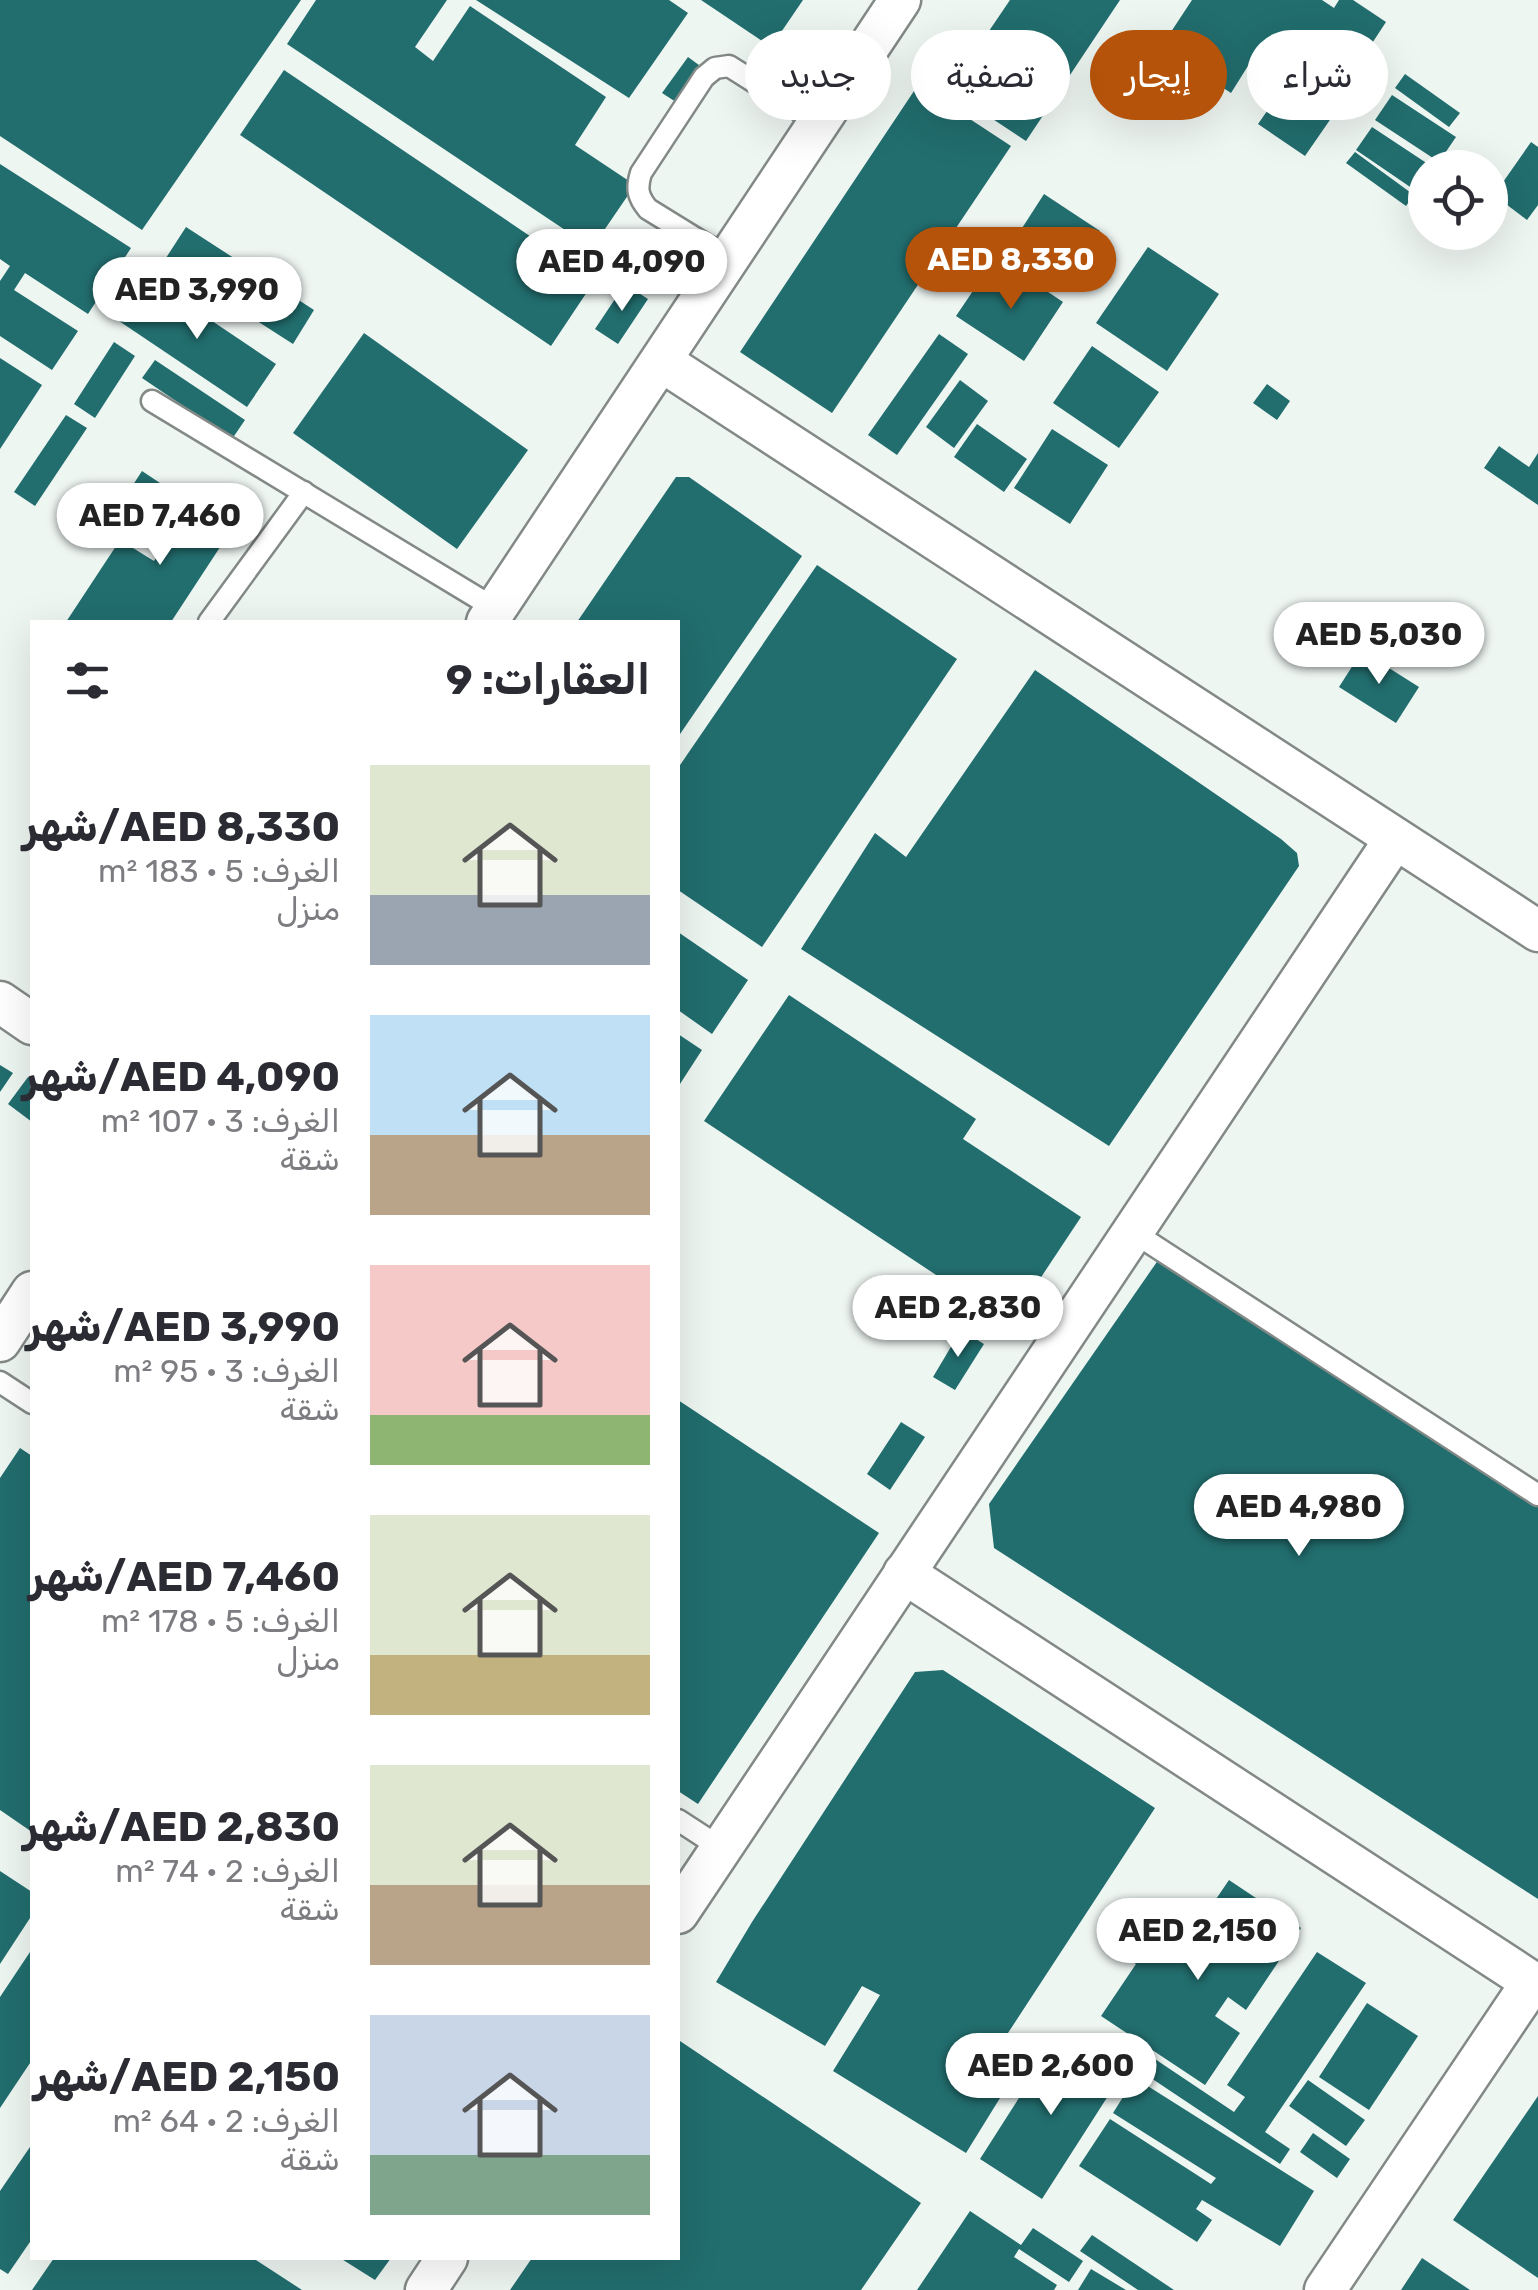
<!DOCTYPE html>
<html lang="ar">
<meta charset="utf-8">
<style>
:root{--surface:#fff;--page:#f7f7f7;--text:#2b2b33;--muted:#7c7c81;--accent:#b45309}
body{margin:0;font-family:Rubik,Cairo,sans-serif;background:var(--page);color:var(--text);direction:rtl;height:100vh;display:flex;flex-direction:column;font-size:38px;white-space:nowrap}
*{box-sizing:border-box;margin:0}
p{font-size:32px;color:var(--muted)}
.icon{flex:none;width:55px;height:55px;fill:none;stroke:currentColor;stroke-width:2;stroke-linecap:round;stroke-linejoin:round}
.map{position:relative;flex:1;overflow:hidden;direction:ltr}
.side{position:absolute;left:30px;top:620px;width:650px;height:1640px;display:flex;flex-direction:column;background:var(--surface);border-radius:0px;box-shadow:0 10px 40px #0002;direction:rtl}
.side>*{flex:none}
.guide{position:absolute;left:710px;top:30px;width:678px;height:90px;direction:rtl;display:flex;gap:20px}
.buttons{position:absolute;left:1408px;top:150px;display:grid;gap:20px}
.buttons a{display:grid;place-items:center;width:100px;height:100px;border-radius:50%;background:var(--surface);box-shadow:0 10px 40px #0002;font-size:50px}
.price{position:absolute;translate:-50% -85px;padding:0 22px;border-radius:35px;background:#fff;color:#222;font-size:32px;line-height:65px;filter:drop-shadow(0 2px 5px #0008)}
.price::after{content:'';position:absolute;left:50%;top:60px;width:30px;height:22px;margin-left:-15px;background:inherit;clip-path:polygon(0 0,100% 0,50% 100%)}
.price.on{background:var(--accent);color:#fff}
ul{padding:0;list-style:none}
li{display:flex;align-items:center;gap:30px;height:250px;padding:0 30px}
li span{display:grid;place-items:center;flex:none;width:280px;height:200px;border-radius:0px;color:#555}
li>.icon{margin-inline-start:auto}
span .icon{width:120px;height:120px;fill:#fffc;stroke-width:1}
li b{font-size:42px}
h2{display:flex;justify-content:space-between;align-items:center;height:120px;padding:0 30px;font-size:42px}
.chip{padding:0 35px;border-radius:45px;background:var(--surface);box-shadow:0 10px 40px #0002;font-size:35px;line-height:90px}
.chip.on{background:var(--accent);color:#fff}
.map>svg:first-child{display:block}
.building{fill:#226d6e}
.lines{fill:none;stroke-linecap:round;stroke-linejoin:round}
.lane-casing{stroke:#828986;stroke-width:25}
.street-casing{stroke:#828986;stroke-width:45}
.lane{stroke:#fff;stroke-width:20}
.street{stroke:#fff;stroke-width:40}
</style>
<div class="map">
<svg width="1538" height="2290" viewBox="0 0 1538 2290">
<rect width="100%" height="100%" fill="#eef6f2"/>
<g class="building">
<polygon points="0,0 301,0 142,230 0,136"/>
<polygon points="316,0 447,0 415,47 433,61 470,6 606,97 575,145 635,185 592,248 287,44"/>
<polygon points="476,0 669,0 688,13 629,98"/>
<polygon points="701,0 803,0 771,47"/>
<polygon points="1010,0 1120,0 1026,141 949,90"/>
<polygon points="1192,0 1322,0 1334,8 1339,0 1353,0 1386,22 1365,54 1372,59 1305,156 1258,124 1293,74 1258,50 1231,93 1161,47"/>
<polygon points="688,57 703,68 679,104 662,93"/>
<polygon points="284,70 595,280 551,346 240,135"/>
<polygon points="1405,74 1460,113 1449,127 1395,88"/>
<polygon points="918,85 1011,146 832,413 740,352"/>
<polygon points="1392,95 1456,137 1439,162 1375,120"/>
<polygon points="1372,127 1434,168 1425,168 1425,184 1419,193 1356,150"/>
<polygon points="1531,142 1538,147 1538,205 1527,220 1494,195"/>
<polygon points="1355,152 1414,195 1406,206 1346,163"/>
<polygon points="0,164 131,248 88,314 25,273 14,290 78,331 52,370 0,336 0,281 10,266 0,259"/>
<polygon points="1044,194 1100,231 1063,289 1006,253"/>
<polygon points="186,227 314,310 293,344 164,261"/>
<polygon points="1148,247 1219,294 1167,371 1096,323"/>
<polygon points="1008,265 1063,302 1024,361 956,316 979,282 991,290"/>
<polygon points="148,278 276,364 247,407 119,321"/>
<polygon points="625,284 648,299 618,344 595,329"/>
<polygon points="364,333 528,450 457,549 293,433"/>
<polygon points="939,334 968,354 897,455 868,435"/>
<polygon points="114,342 135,356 95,418 74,404"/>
<polygon points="1092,346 1159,392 1119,448 1053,403"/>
<polygon points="0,358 42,385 0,449"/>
<polygon points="155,360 245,420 232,439 142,378"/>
<polygon points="960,380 988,401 954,448 926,427"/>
<polygon points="1267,384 1290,401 1277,420 1253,403"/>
<polygon points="66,415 87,428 35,506 14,492"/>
<polygon points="977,424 1027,459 1004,492 954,457"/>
<polygon points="1052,429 1108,465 1070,524 1014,488"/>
<polygon points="1499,446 1529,467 1538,453 1538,505 1484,468"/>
<polygon points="142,471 160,483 120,540 103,531"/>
<polygon points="676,477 689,477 802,556 678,737 678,622 577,622"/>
<polygon points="205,483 245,509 171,622 66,622 120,540 154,561"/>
<polygon points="817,565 957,659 762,947 678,890 678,768"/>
<polygon points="1362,651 1419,687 1396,723 1339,687"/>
<polygon points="1035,670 1281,839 1297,853 1299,866 1109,1146 801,949 875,833 906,857"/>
<polygon points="678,932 748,980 712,1034 678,1010"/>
<polygon points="789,995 976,1119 963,1139 1081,1217 1010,1324 704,1121"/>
<polygon points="678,1034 702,1050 678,1087"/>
<polygon points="0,1065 13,1073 0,1092"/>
<polygon points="28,1077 32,1080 32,1122 8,1104"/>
<polygon points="1161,1256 1538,1503 1538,1899 994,1548 989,1504"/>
<polygon points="961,1330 984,1344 955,1390 933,1377"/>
<polygon points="678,1400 879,1533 698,1804 678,1791"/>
<polygon points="901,1422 925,1437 890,1490 867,1474"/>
<polygon points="20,1448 32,1456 32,1832 0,1810 0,1478"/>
<polygon points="943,1670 1155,1808 989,2062 1013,2077 966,2153 833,2071 880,1995 862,1986 825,2046 716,1982 752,1922 915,1672"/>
<polygon points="0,1871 32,1892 32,1915 0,1964"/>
<polygon points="1229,1880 1301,1928 1246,2010 1228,1997 1215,2016 1240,2033 1205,2085 1101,2016 1136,1964 1119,1954 1145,1916 1209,1958 1234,1920 1212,1905"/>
<polygon points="32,1949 32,2060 0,2108 0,1997"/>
<polygon points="1317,1952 1366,1983 1265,2132 1290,2149 1280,2164 1127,2062 1137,2047 1234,2112 1245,2097 1227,2085"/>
<polygon points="1367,2003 1418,2036 1369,2110 1319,2077"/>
<polygon points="680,2041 921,2203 861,2290 510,2290 532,2258 678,2258 678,2044"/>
<polygon points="1078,2041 1124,2071 1042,2199 980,2159 1047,2054 1063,2065"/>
<polygon points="1135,2078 1314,2191 1280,2246 1202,2200 1196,2209 1212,2220 1197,2242 1079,2166 1110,2119 1211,2184 1216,2178 1113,2113"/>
<polygon points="1308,2080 1365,2120 1346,2146 1289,2106"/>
<polygon points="1538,2096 1538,2278 1453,2220"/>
<polygon points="1313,2133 1350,2159 1337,2178 1300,2152"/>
<polygon points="32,2144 32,2239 8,2274 0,2269 0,2191"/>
<polygon points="970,2211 1021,2245 1033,2228 1083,2261 1069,2282 1019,2249 1014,2257 1057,2285 1054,2290 917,2290"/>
<polygon points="1092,2235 1174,2290 1138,2290 1080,2251"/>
<polygon points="54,2258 253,2258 302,2290 32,2290"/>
<polygon points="340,2258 391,2258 375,2280"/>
<polygon points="1422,2258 1470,2290 1401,2290"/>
<polygon points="1091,2269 1126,2290 1078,2290"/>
</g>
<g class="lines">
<defs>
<g id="lane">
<path d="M 729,259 L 648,209 C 638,197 636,189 641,173 L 704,77 L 715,68 L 729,66 L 819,123"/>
<polyline points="152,401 496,609"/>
<polyline points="209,622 304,492"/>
<polyline points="1133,1232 1538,1495"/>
<polyline points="0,1382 32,1403"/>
<polyline points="678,1820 721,1848"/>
</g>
<g id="street">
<polyline points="661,361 1538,931"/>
<polyline points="487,622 900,0"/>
<polyline points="0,1002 32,1024"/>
<polyline points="0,1341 32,1292"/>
<polyline points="904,1573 1538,1986"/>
<polyline points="678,1913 1395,839"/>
<polyline points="426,2290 447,2258"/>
<polyline points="1325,2290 1532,1982"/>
</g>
</defs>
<use href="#lane" class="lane-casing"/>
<use href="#street" class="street-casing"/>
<use href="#lane" class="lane"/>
<use href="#street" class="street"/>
</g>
</svg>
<div class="buttons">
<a><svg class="icon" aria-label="locate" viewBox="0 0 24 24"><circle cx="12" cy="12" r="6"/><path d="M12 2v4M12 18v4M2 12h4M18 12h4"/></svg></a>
</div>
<b class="price on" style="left:1011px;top:312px">AED 8,330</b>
<b class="price" style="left:622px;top:314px">AED 4,090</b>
<b class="price" style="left:197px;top:342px">AED 3,990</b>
<b class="price" style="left:160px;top:568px">AED 7,460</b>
<b class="price" style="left:1379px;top:687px">AED 5,030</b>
<b class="price" style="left:958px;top:1360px">AED 2,830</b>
<b class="price" style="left:1299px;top:1559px">AED 4,980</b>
<b class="price" style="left:1198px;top:1983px">AED 2,150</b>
<b class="price" style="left:1051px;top:2118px">AED 2,600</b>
<div class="guide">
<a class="chip">شراء</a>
<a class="chip on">إيجار</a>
<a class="chip">تصفية</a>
<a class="chip">جديد</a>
</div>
<section class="side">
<h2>العقارات: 9<svg class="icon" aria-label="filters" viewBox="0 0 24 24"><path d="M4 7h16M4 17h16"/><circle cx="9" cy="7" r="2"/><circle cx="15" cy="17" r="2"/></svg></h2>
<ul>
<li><span style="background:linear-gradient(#dfe7d0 65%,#9aa5b1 0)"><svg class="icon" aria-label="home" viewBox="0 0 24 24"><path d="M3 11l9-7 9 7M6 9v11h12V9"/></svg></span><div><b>AED 8,330/شهر</b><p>الغرف: 5 · 183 m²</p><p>منزل</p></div></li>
<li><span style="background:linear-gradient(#bfe0f5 60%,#b9a48a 0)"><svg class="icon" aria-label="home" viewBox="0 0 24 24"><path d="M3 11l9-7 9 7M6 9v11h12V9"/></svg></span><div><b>AED 4,090/شهر</b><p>الغرف: 3 · 107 m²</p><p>شقة</p></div></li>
<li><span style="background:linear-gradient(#f6c9c9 75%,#8fb573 0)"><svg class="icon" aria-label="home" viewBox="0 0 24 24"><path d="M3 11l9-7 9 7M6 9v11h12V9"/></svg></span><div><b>AED 3,990/شهر</b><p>الغرف: 3 · 95 m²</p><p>شقة</p></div></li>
<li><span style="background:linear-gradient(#dfe7d0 70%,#c2b280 0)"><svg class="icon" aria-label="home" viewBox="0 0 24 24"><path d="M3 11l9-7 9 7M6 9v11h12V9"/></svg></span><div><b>AED 7,460/شهر</b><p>الغرف: 5 · 178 m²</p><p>منزل</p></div></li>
<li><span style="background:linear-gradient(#dfe7d0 60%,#b9a48a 0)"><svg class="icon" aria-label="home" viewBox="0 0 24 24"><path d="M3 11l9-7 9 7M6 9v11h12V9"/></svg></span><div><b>AED 2,830/شهر</b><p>الغرف: 2 · 74 m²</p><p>شقة</p></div></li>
<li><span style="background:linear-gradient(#c9d6e8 70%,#7fa58c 0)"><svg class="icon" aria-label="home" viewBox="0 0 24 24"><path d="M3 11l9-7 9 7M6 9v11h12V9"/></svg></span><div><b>AED 2,150/شهر</b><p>الغرف: 2 · 64 m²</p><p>شقة</p></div></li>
</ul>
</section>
</div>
